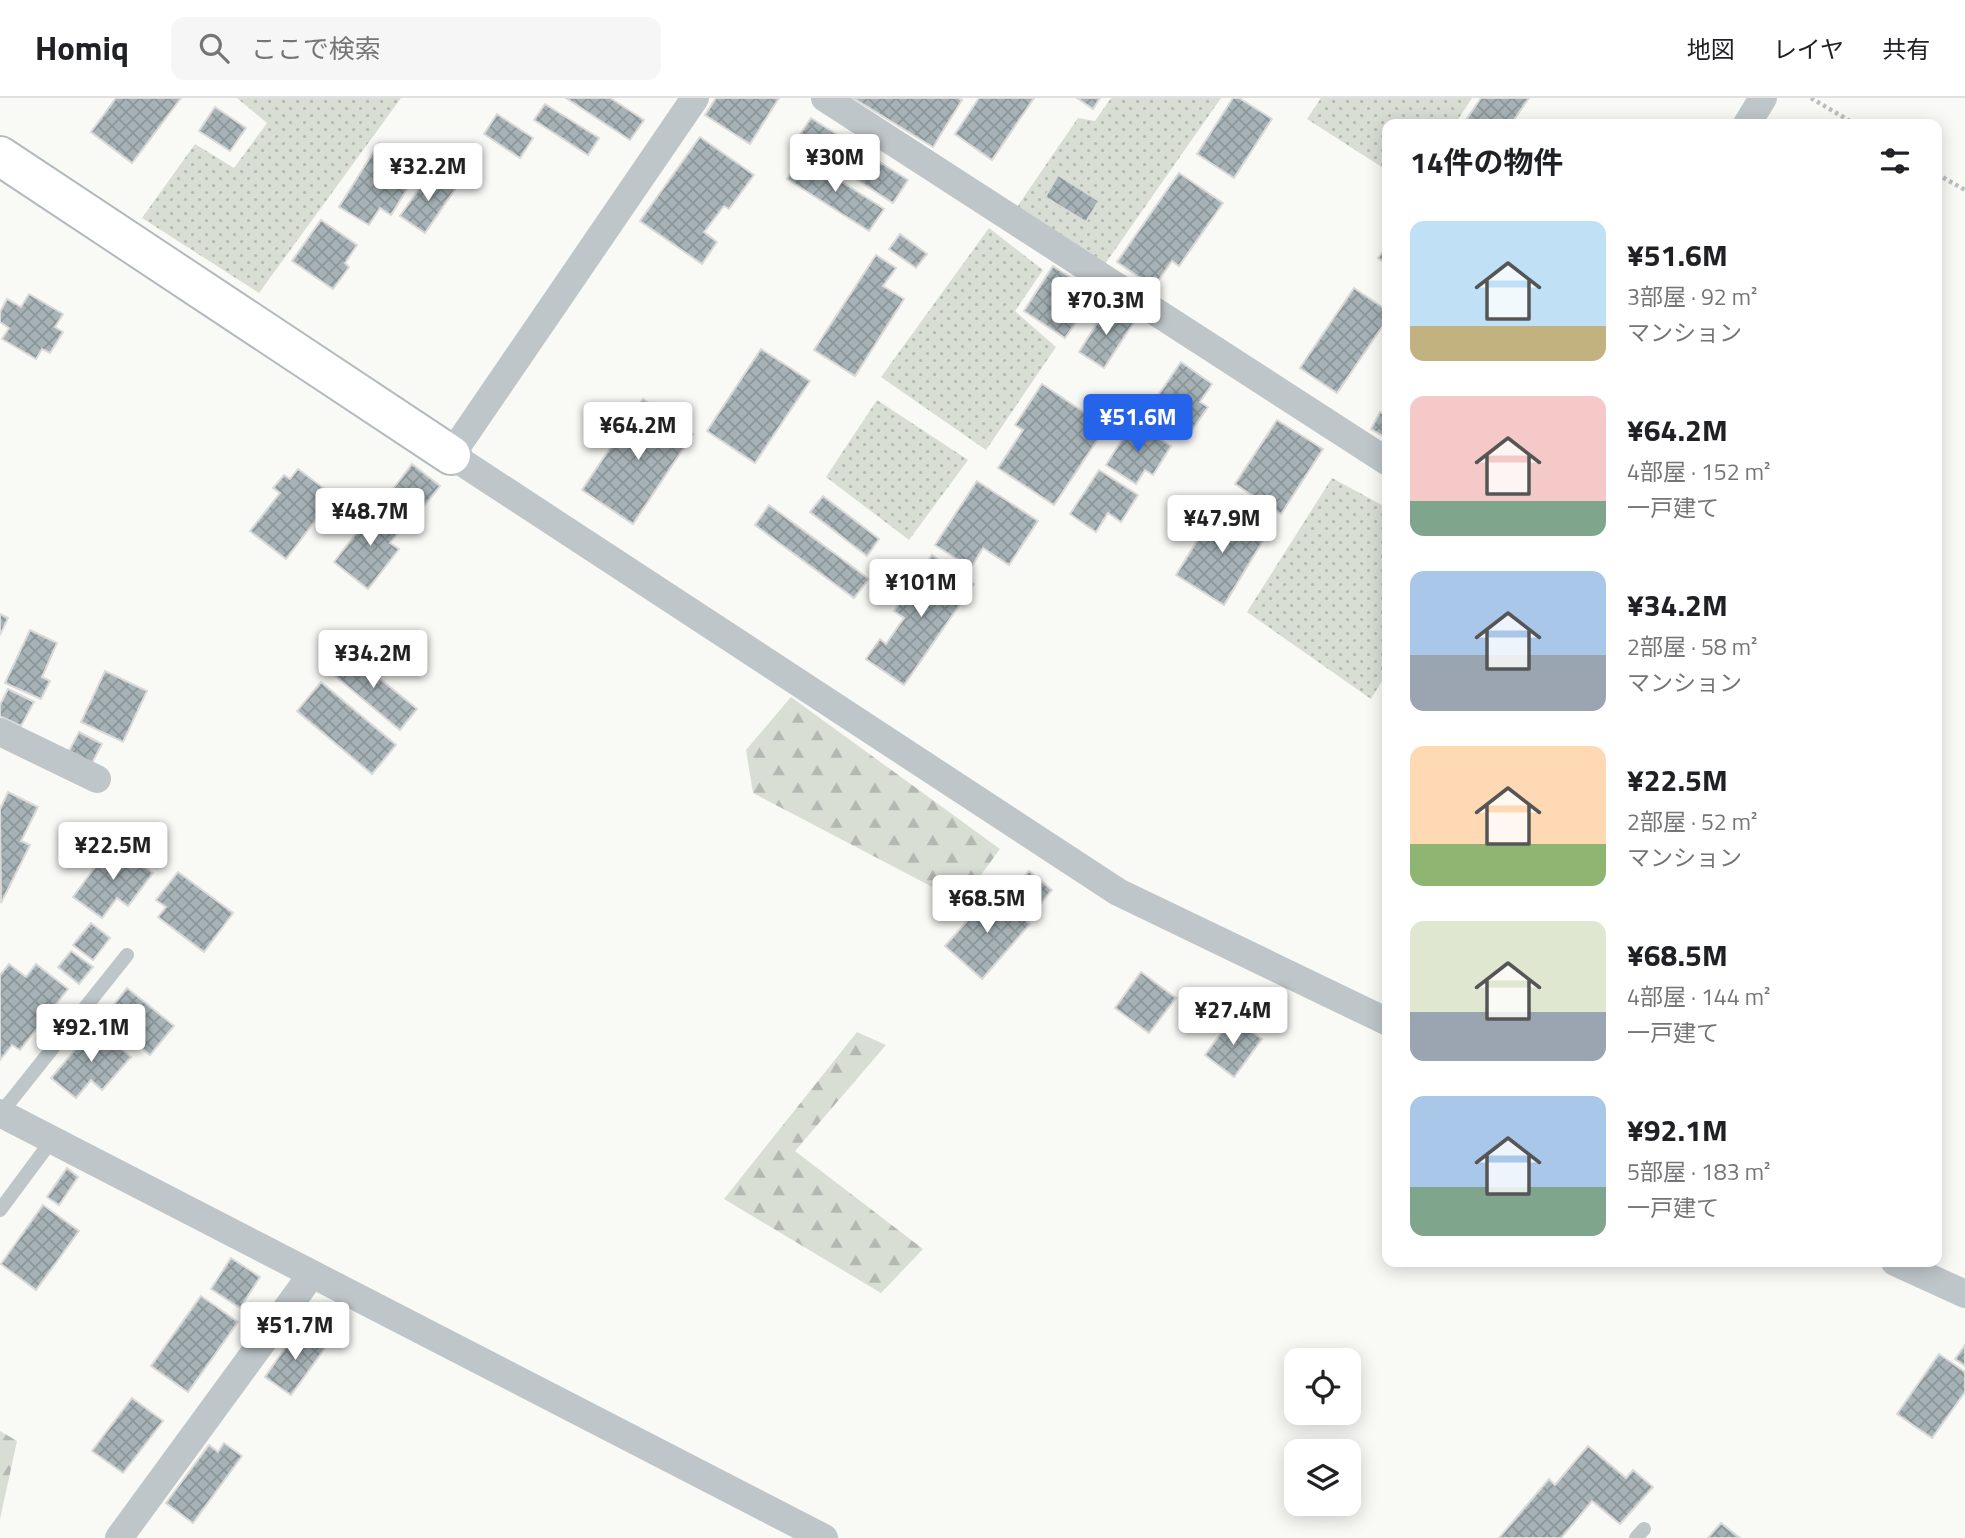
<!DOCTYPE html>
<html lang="ja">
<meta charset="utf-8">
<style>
:root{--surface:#fff;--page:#f6f6f6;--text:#202124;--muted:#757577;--line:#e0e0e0;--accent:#2563eb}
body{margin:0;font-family:"Titillium Web","Noto Sans JP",sans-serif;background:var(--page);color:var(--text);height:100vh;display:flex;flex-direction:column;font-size:26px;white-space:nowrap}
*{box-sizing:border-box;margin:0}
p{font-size:23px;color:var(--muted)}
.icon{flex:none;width:38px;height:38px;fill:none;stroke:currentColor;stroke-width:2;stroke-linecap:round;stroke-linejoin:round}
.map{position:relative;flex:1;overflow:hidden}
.drawer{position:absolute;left:1382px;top:21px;width:560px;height:1148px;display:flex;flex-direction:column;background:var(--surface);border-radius:14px;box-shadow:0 4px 18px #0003}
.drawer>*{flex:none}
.buttons{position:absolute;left:1284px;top:1250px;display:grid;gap:14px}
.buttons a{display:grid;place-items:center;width:77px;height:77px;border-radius:14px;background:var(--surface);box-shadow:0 4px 18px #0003;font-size:35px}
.price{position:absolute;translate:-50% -60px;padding:0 16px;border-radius:7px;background:#fff;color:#222;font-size:23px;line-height:46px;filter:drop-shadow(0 2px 4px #0008)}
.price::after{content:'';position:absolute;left:50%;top:42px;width:21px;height:16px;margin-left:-10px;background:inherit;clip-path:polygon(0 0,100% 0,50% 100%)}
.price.on{background:var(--accent);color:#fff}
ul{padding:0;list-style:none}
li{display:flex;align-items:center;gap:21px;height:175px;padding:0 28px}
li span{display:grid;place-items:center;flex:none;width:196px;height:140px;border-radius:14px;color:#555}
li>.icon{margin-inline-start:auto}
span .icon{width:84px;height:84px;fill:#fffc;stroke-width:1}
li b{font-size:30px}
h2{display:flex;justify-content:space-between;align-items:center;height:84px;padding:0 28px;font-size:30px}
header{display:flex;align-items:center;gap:42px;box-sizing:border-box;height:98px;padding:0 35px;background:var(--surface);border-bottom:2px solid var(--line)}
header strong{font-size:33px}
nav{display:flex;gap:38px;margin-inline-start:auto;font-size:24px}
.search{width:490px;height:63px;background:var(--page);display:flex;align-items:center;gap:18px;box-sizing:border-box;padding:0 24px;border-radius:14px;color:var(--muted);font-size:26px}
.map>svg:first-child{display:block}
.grass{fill:url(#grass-dots)}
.forest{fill:url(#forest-firs)}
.building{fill:url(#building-cross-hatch);stroke:#dbdad8;stroke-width:2}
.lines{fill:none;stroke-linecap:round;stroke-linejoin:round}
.secondary-casing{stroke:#b2babe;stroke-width:42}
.path{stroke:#babfc1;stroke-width:4.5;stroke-dasharray:3.5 3.5;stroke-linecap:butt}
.lane{stroke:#bfc6c9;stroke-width:14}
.street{stroke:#bfc6c9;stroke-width:28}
.secondary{stroke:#fff;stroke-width:38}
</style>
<header>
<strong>Homiq</strong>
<div class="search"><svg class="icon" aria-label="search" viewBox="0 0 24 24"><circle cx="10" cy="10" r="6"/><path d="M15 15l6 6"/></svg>ここで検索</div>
<nav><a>地図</a><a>レイヤ</a><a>共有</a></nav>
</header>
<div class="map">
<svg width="1965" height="1440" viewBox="0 0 1965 1440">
<defs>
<pattern id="grass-dots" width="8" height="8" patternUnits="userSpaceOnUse" patternTransform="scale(1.75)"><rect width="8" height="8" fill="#d9ded5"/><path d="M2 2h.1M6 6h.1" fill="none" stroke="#b3b9b2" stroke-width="1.8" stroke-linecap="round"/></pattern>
<pattern id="forest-firs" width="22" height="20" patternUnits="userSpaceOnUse" patternTransform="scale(1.75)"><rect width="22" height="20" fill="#d9ded5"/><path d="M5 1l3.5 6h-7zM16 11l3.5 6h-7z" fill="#b3b9b2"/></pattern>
<pattern id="building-cross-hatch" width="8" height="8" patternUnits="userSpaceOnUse" patternTransform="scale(1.75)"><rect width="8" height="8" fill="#a6b2b6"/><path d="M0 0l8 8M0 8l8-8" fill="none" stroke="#8b9699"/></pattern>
</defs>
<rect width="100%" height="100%" fill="#f9f9f6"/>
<g class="grass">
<polygon points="237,0 401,0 259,195 142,120 195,46 234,70 267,25"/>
<polygon points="1111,0 1221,0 1105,166 1017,109 1078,20 1095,23"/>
<polygon points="1321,0 1472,0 1455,26 1388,26 1388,73 1307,21"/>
<polygon points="989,130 1043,172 1015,213 1056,249 986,352 881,279"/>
<polygon points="877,302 968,362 909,442 826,379"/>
<polygon points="1332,380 1382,407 1388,400 1388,573 1371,601 1247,514"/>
</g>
<g class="forest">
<polygon points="791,599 1000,751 961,804 753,695 746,652"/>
<polygon points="857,934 886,947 795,1053 923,1151 881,1195 724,1101"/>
<polygon points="0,1333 17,1343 0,1421"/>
</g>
<g class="building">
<polygon points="116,0 181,0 132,65 91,34"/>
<polygon points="566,0 610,0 644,22 630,42"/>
<polygon points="716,0 779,0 750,46 705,17"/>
<polygon points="853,0 958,0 962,2 933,49"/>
<polygon points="979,0 1034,0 992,62 955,36"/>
<polygon points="1077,0 1100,0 1093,11"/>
<polygon points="1233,0 1239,0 1272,21 1234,80 1197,56"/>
<polygon points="1481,0 1529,0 1511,26 1467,26 1464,25"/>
<polygon points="545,6 599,40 588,57 534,22"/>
<polygon points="215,9 246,30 230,53 199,33"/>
<polygon points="497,16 533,40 520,60 484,36"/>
<polygon points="811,20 908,82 893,105 796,42"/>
<polygon points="700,39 754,77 729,111 724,108 704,134 717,144 702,166 640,123"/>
<polygon points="379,45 420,70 391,117 380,110 369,127 339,109"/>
<polygon points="802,58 884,111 869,133 787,81"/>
<polygon points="1179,75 1223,105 1179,168 1172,163 1154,189 1117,164"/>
<polygon points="1058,77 1099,103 1086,124 1045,99"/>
<polygon points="428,78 439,86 445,78 458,87 425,135 400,118"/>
<polygon points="321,122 357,147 345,165 349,169 333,191 292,163"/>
<polygon points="900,136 927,156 916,170 889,151"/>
<polygon points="1388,146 1388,167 1378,160"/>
<polygon points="876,157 896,170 883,188 904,201 855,278 814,252"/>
<polygon points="1053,168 1095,196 1065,240 1024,213"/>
<polygon points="1354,190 1388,213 1388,220 1337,295 1300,270"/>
<polygon points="29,196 63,216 55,229 63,234 50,255 42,251 36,261 2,241 9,230 0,224 0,214 7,201 21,209"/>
<polygon points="1108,208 1134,224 1104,270 1079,254"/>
<polygon points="761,251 810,283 755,365 707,333"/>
<polygon points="1181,264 1212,286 1200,304 1208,309 1189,336 1150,309"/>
<polygon points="1042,286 1106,329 1054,407 998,370 1023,332 1015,327"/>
<polygon points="643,301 693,336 633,426 582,392"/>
<polygon points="1380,314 1388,318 1388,341 1371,331"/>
<polygon points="1277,322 1323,351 1281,416 1235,386"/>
<polygon points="1133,324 1171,348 1153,377 1145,372 1136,386 1106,367"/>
<polygon points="412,366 440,388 414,421 387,399"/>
<polygon points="298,371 334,398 286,461 250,433 280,395 273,390 284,377 290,381"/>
<polygon points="1099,372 1138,397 1121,424 1108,415 1096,434 1070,416"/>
<polygon points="977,383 1038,423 1009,467 983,450 971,470 935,447"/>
<polygon points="823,398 879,441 867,458 810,414"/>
<polygon points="769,407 869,481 854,500 755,427"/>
<polygon points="1219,407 1267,436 1224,507 1176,477"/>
<polygon points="377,408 403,428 390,445 399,451 368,491 334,464"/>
<polygon points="932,457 974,486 904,587 866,561 880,541 886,546 904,520 894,513"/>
<polygon points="0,516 8,520 0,537"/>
<polygon points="30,532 57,545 42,579 50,583 41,601 5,585"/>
<polygon points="346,553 417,611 400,632 329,573"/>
<polygon points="105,573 147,593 123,644 81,624"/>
<polygon points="321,584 396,647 372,676 297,613"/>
<polygon points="8,591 34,604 21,628 0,618 0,607"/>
<polygon points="79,634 102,646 92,665 69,653"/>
<polygon points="8,694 38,709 21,743 30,747 1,805 0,711"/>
<polygon points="113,745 153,775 128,808 117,800 102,820 73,799"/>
<polygon points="1029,773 1052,792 1037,810 1014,790"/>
<polygon points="178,774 233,815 204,854 158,819 166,809 156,802"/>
<polygon points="993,794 1030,826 982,881 945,848"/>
<polygon points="91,825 110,840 93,862 73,847"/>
<polygon points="71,853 93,869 79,886 58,869"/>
<polygon points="9,866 26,879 36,866 68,891 20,952 12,947 0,962 0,877"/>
<polygon points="1141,874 1176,900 1149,935 1115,910"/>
<polygon points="127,890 174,928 150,957 120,932 129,920 113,908"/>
<polygon points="1232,920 1262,941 1234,979 1205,957"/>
<polygon points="95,928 131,959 102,992 91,982 76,1000 51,980"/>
<polygon points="67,1070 78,1079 59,1107 47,1099"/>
<polygon points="43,1107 79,1133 36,1192 1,1166"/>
<polygon points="231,1160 260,1179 240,1210 211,1191"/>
<polygon points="201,1198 238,1224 188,1294 151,1268"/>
<polygon points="298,1231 325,1250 291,1297 265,1279"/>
<polygon points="1965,1247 1965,1268 1955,1261"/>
<polygon points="1939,1256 1965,1274 1965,1294 1932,1340 1897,1316"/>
<polygon points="132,1300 163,1323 123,1375 92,1353"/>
<polygon points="224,1345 242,1358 193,1425 166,1405 209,1347 218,1354"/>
<polygon points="1588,1348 1626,1380 1633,1372 1653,1389 1620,1426 1592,1403 1561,1440 1499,1440 1549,1381 1555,1387"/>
<polygon points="1721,1425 1740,1440 1708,1440"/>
</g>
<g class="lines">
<defs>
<polyline id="secondary" points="0,58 451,357"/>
</defs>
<use href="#secondary" class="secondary-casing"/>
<g class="path">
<polyline points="1811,0 1855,26"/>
<polyline points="1937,76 1965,92"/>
</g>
<g class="lane">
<polyline points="1,1015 127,857"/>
<polyline points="0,1112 52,1042"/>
<polyline points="1636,1440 1644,1431"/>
</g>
<g class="street">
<polyline points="695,0 451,357 1118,794 1388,924"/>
<polyline points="825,0 1388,364"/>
<polyline points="1747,26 1763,0"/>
<polyline points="0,634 97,681"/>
<polyline points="0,1015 824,1440"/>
<polyline points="1895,1164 1965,1196"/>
<polyline points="119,1440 312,1176"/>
</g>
<use href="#secondary" class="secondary"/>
</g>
</svg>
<div class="buttons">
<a><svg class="icon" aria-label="locate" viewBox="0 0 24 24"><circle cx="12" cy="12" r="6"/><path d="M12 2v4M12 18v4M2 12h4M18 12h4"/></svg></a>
<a><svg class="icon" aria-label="layers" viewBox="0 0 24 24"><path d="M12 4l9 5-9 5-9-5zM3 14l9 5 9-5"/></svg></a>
</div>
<b class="price" style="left:835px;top:96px">¥30M</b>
<b class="price" style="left:428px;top:105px">¥32.2M</b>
<b class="price" style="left:1106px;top:239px">¥70.3M</b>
<b class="price on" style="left:1138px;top:356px">¥51.6M</b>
<b class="price" style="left:638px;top:364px">¥64.2M</b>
<b class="price" style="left:370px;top:450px">¥48.7M</b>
<b class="price" style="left:1222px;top:457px">¥47.9M</b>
<b class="price" style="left:921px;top:521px">¥101M</b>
<b class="price" style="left:373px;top:592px">¥34.2M</b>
<b class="price" style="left:113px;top:784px">¥22.5M</b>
<b class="price" style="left:987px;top:837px">¥68.5M</b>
<b class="price" style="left:1233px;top:949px">¥27.4M</b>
<b class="price" style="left:91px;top:966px">¥92.1M</b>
<b class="price" style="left:295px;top:1264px">¥51.7M</b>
<section class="drawer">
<h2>14件の物件<svg class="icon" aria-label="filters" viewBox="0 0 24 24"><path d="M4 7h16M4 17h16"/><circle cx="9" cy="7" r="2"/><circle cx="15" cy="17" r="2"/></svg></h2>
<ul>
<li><span style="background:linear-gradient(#bfe0f5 75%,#c2b280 0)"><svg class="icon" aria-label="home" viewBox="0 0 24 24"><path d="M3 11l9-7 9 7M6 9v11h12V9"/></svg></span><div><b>¥51.6M</b><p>3部屋 · 92 m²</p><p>マンション</p></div></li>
<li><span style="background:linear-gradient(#f6c9c9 75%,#7fa58c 0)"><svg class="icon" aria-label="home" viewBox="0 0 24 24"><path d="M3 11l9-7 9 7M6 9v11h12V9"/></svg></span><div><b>¥64.2M</b><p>4部屋 · 152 m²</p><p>一戸建て</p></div></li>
<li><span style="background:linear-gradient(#a9c7e8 60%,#9aa5b1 0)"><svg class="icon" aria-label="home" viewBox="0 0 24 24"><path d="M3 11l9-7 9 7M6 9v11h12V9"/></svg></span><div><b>¥34.2M</b><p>2部屋 · 58 m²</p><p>マンション</p></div></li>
<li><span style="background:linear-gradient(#ffd9b3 70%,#8fb573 0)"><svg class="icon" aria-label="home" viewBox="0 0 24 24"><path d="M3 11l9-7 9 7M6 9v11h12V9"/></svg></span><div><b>¥22.5M</b><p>2部屋 · 52 m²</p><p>マンション</p></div></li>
<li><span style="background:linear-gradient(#dfe7d0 65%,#9aa5b1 0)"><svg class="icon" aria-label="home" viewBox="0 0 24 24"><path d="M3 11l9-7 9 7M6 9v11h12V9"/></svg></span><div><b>¥68.5M</b><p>4部屋 · 144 m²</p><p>一戸建て</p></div></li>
<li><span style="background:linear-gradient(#a9c7e8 65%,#7fa58c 0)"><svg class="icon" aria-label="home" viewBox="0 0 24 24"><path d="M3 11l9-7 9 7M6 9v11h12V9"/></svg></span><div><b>¥92.1M</b><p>5部屋 · 183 m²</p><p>一戸建て</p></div></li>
</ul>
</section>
</div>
